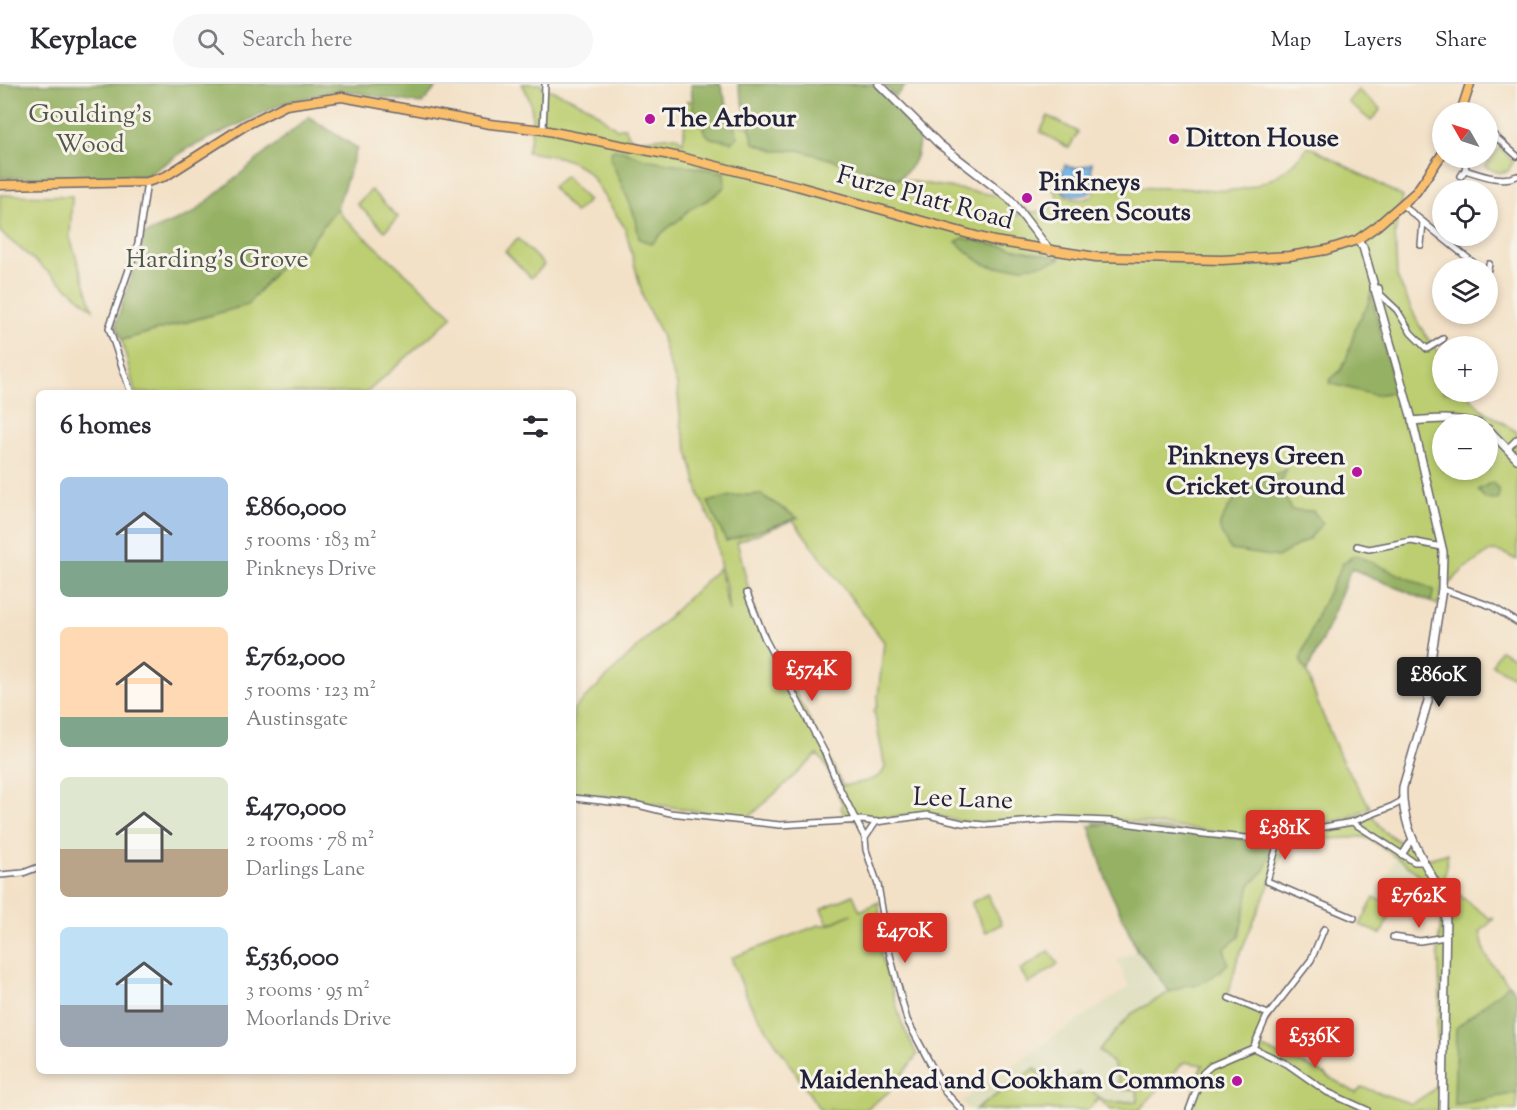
<!DOCTYPE html>
<meta charset="utf-8">
<style>
:root{--surface:#fff;--page:#f7f7f7;--text:#2b2b33;--muted:#7c7c81;--line:#e1e1e2;--accent:#d93025}
body{margin:0;font-family:"Sorts Mill Goudy",serif;background:var(--page);color:var(--text);height:100vh;display:flex;flex-direction:column;font-size:22px;white-space:nowrap}
*{box-sizing:border-box;margin:0}
p{font-size:20px;color:var(--muted)}
.icon{flex:none;width:33px;height:33px;fill:none;stroke:currentColor;stroke-width:2;stroke-linecap:round;stroke-linejoin:round}
.map{position:relative;flex:1;overflow:hidden}
.sheet{position:absolute;left:36px;top:306px;width:540px;height:684px;display:flex;flex-direction:column;background:var(--surface);border-radius:9px;box-shadow:0 3px 9px #0003}
.sheet>*{flex:none}
.needle{width:39px;rotate:309deg}
.controls{position:absolute;left:1432px;top:18px;display:grid;gap:12px}
.controls a{display:grid;place-items:center;width:66px;height:66px;border-radius:50%;background:var(--surface);box-shadow:0 3px 9px #0003;font-size:30px}
.price{position:absolute;translate:-50% -51px;padding:0 14px;border-radius:6px;background:var(--accent);color:#fff;font-size:20px;line-height:39px;filter:drop-shadow(0 2px 3px #0008)}
.price::after{content:'';position:absolute;left:50%;top:36px;width:18px;height:14px;margin-left:-9px;background:inherit;clip-path:polygon(0 0,100% 0,50% 100%)}
.price.selected{background:#222;color:#fff}
ul{padding:0;list-style:none}
li{display:flex;align-items:center;gap:18px;height:150px;padding:0 24px}
li span{display:grid;place-items:center;flex:none;width:168px;height:120px;border-radius:9px;color:#555}
li>.icon{margin-inline-start:auto}
span .icon{width:72px;height:72px;fill:#fffc;stroke-width:1}
li b{font-size:26px}
h2{display:flex;justify-content:space-between;align-items:center;height:72px;padding:0 24px;font-size:26px}
header{display:flex;align-items:center;gap:36px;box-sizing:border-box;height:84px;padding:0 30px;background:var(--surface);border-bottom:2px solid var(--line)}
header strong{font-size:28px}
nav{display:flex;gap:33px;margin-inline-start:auto;font-size:21px}
.search{width:420px;height:54px;background:var(--page);display:flex;align-items:center;gap:15px;box-sizing:border-box;padding:0 21px;border-radius:33px;color:var(--muted);font-size:22px}
.map>svg:first-child{display:block}
.built{fill:#ddddbc}
.green{fill:#bcce71;stroke:#6f7856;stroke-width:1.5;fill-rule:evenodd}
.forest{fill:#95b163;stroke:#5c6a4f;stroke-width:1.5}
.water{fill:#6eb1e3;stroke:#486a8f;stroke-width:1.5}
.lines{fill:none;stroke-linecap:round;stroke-linejoin:round}
.minor-casing{stroke:#6b656c;stroke-width:8}
.tertiary-casing{stroke:#6b656c;stroke-width:10}
.primary-casing{stroke:#6b656c;stroke-width:11}
.minor{stroke:#fff;stroke-width:5}
.tertiary{stroke:#fff;stroke-width:7}
.primary{stroke:#f9bf6d;stroke-width:8}
.poi-dot{fill:#b5179e;stroke:#f7f3e8;stroke-width:2}
.labels{text-anchor:middle;dominant-baseline:central;stroke-width:6;stroke-linejoin:round;paint-order:stroke}
.park-label{font-size:26px;fill:#50564b;stroke:#f7f3e8}
.poi-label{font-size:26px;font-weight:bold;fill:#22223b;stroke:#f7f3e8;text-anchor:start}
.street-label{font-size:26px;fill:#22223b;stroke:#f7f3e8}
</style>
<header>
<strong>Keyplace</strong>
<div class="search"><svg class="icon" aria-label="search" viewBox="0 0 24 24"><circle cx="10" cy="10" r="6"/><path d="M15 15l6 6"/></svg>Search here</div>
<nav><a>Map</a><a>Layers</a><a>Share</a></nav>
</header>
<div class="map">
<svg width="1517" height="1026" viewBox="0 0 1517 1026">
<rect width="100%" height="100%" fill="#f7f3e8"/>
<filter id="ink" filterUnits="userSpaceOnUse"><feTurbulence type="fractalNoise" baseFrequency=".0167" numOctaves="2"/><feDisplacementMap in="SourceGraphic" scale="12" xChannelSelector="R" yChannelSelector="G"/><feConvolveMatrix kernelMatrix="1 2 1 2 8 2 1 2 1" color-interpolation-filters="sRGB"/></filter>
<filter id="wash" filterUnits="userSpaceOnUse"><feTurbulence type="fractalNoise" baseFrequency=".008" numOctaves="4" result="noise"/><feDisplacementMap in="SourceGraphic" scale="24" xChannelSelector="R" yChannelSelector="G"/><feGaussianBlur stdDeviation="1.35" result="paint"/><feColorMatrix in="noise" values="0 0 0 0 0 0 0 0 0 0 0 0 0 0 0 0 0 1.4 0 .05"/><feComposite in="paint" operator="in"/></filter>
<g filter="url(#wash)">
<rect width="100%" height="100%" fill="#f3e1c7"/>
<g class="built">
<polygon points="1397,772 1414,785 1381,850 1360,841"/>
<polygon points="1138,866 1170,907 1206,981 1184,978 1139,1026 1111,1026 1099,1015 1087,1026 969,1026 962,1017 1060,948 1129,903 1117,876"/>
</g>
<g class="green">
<path d="M 522,0 L 541,0 L 542,3 L 566,12 L 589,23 L 617,45 L 625,43 L 629,52 L 636,56 L 676,52 L 683,59 L 687,16 L 799,66 L 898,95 L 994,111 L 1005,116 L 1018,132 L 1023,123 L 1031,128 C 1044,128 1056,124 1057,109 L 1053,106 L 1058,100 C 1063,115 1081,120 1094,111 L 1096,101 C 1123,104 1152,104 1179,104 C 1203,105 1231,110 1254,102 C 1278,94 1293,82 1309,62 L 1403,113 L 1395,149 L 1397,193 L 1418,239 L 1430,258 L 1443,272 L 1443,308 L 1466,308 L 1480,324 L 1517,348 L 1517,476 C 1508,472 1499,465 1489,468 L 1463,486 L 1450,499 L 1443,498 L 1438,521 L 1350,484 L 1330,538 L 1307,588 L 1317,617 L 1342,677 L 1370,723 L 1350,733 L 1304,746 L 1248,752 L 1121,736 L 970,739 L 925,729 L 874,735 L 846,735 L 841,724 L 842,719 C 836,707 828,678 817,671 L 747,735 C 689,727 631,715 573,708 L 573,626 L 719,484 L 729,528 L 726,503 L 720,480 L 714,444 L 700,413 L 681,340 L 677,301 L 667,274 L 661,250 L 644,217 L 625,144 L 591,92 C 573,72 552,72 527,68 C 534,45 536,21 522,0 ZM 1443,340 L 1488,340 L 1488,386 L 1443,386 ZM 793,436 L 884,558 L 877,622 L 874,627 L 885,683 C 882,698 856,698 843,702 L 771,560 C 750,531 747,492 737,458 Z"/>
<polygon points="1358,6 1381,25 1371,37 1348,18"/>
<polygon points="1048,32 1078,48 1069,64 1040,48"/>
<polygon points="1500,63 1513,78 1508,87 1499,89 1485,83"/>
<polygon points="565,92 588,117 575,129 552,103"/>
<polygon points="371,106 398,133 385,147 357,120"/>
<polygon points="0,111 72,112 70,154 93,225 0,148"/>
<polygon points="337,124 342,132 453,232 366,309 135,309 122,256 247,221 282,180 297,176"/>
<polygon points="518,155 544,181 531,194 505,167"/>
<polygon points="1500,566 1517,575 1517,595 1492,581"/>
<path d="M 1374,726 L 1372,731 L 1383,747 L 1400,758 L 1407,756 L 1412,760 L 1421,777 L 1448,769 L 1444,799 L 1489,834 L 1493,834 L 1493,836 L 1480,848 L 1485,869 L 1490,878 L 1509,900 L 1517,913 L 1517,1026 L 1188,1026 L 1199,990 L 1198,989 L 1203,981 L 1184,978 L 1139,1026 L 1111,1026 L 1099,1015 L 1087,1026 L 975,1026 L 1035,984 L 1051,1007 L 1078,988 C 1103,1019 1098,1020 1138,1017 L 1137,1005 L 1121,1006 L 1114,981 L 1099,966 L 1131,930 L 1170,908 L 1141,867 L 1137,868 L 1123,833 L 1094,739 L 1109,739 L 1254,756 L 1277,754 L 1280,758 L 1287,758 L 1237,877 L 1228,912 L 1271,932 L 1262,945 L 1258,959 L 1262,964 L 1317,986 L 1356,1009 L 1362,1003 L 1412,1020 L 1432,1007 L 1437,1001 L 1437,934 L 1439,932 C 1441,910 1439,889 1438,867 C 1438,852 1445,824 1439,811 C 1431,796 1385,766 1370,755 L 1363,753 L 1287,758 L 1292,752 L 1324,746 Z"/>
<polygon points="1402,794 1407,796 1381,850 1360,841 1374,814 1385,818 1392,804 1390,802 1395,795"/>
<polygon points="987,810 1002,840 986,848 971,819"/>
<polygon points="853,811 860,827 879,818 881,870 902,940 917,971 890,1007 865,1026 820,1026 750,920 731,874 819,841 829,841 852,830 828,840 821,825"/>
<polygon points="1049,867 1058,880 1029,900 1020,886"/>
</g>
<g class="forest">
<polygon points="0,0 439,0 422,20 339,6 284,19 187,65 146,92 0,94"/>
<polygon points="691,0 720,0 738,53 732,58 711,54 705,49 699,33 693,25"/>
<path d="M 738,0 L 873,0 L 920,48 C 918,70 917,81 898,95 L 799,66 L 776,67 L 754,59 Z"/>
<polygon points="883,0 907,0 895,13"/>
<polygon points="309,33 357,64 337,124 297,176 282,180 247,221 122,256 116,240 145,150 192,130"/>
<path d="M 612,66 L 622,66 L 644,75 L 724,88 L 725,102 C 715,114 703,118 690,125 C 686,128 684,132 680,135 C 668,144 662,148 652,160 L 639,155 L 636,136 L 630,120 L 610,74 Z"/>
<path d="M 963,154 L 1061,174 C 1048,183 1001,186 987,181 C 975,177 966,166 956,158 Z"/>
<polygon points="1371,210 1396,308 1374,311 1329,299 1330,296 1341,286 1346,276 1357,239 1366,225"/>
<path d="M 1287,385 L 1280,402 L 1291,426 L 1313,427 L 1323,439 L 1310,454 L 1278,473 L 1231,466 C 1228,461 1221,451 1220,445 C 1219,441 1222,435 1224,432 C 1239,402 1260,400 1287,385 Z"/>
<polygon points="1492,398 1499,406 1499,415 1485,415 1478,406"/>
<polygon points="760,410 798,434 726,457 708,418 731,412"/>
<polygon points="1355,471 1434,506 1431,518 1351,484 1330,538 1307,588 1300,576 1318,529 1343,479"/>
<path d="M 1118,739 L 1245,756 L 1274,755 L 1265,786 L 1250,801 L 1239,853 L 1224,865 L 1228,879 C 1218,891 1208,897 1194,902 L 1188,900 L 1170,908 L 1138,866 L 1110,807 L 1089,742 Z"/>
<polygon points="1509,900 1517,910 1517,1009 1454,1021 1456,944"/>
</g>
<path class="water" d="M 1092,79 L 1091,99 L 1093,106 C 1085,114 1064,115 1060,100 C 1059,94 1063,87 1065,81 C 1073,86 1084,83 1092,79 Z"/>
</g>
<g filter="url(#ink)">
<g class="lines">
<defs>
<g id="minor">
<polyline points="543,46 545,0"/>
<polyline points="1488,46 1517,72"/>
<path d="M 1465,86 C 1481,91 1502,99 1517,92"/>
<polyline points="1461,92 1465,86 1466,80"/>
<polyline points="1401,120 1480,184"/>
<polyline points="1421,161 1423,138"/>
<polyline points="1488,185 1489,180"/>
<polyline points="1373,205 1379,204 1380,210 1397,226 1411,249 1427,265 1443,255"/>
<polyline points="131,309 109,244 138,159 147,98"/>
<polyline points="1508,364 1517,355"/>
<polyline points="1357,462 1369,465 1411,457 1442,463"/>
<polyline points="1442,505 1491,522 1517,538"/>
<polyline points="747,509 765,555 825,669 838,701 865,754 866,766 878,801 889,867 907,936 946,1009 962,1026"/>
<polyline points="573,714 638,721 670,729 780,741 862,736 876,738 928,731 962,739 985,741 1059,735 1110,737 1204,750 1246,754 1280,751 1352,738 1393,722 1402,717"/>
<polyline points="1352,738 1414,778 1424,778"/>
<polyline points="1280,751 1267,797 1354,834"/>
<polyline points="865,754 876,738"/>
<polyline points="1402,771 1413,754"/>
<polyline points="0,791 23,789 39,783"/>
<polyline points="1393,853 1420,857 1445,853"/>
<polyline points="1229,914 1268,930"/>
<polyline points="1253,964 1266,934 1311,876 1324,845"/>
<polyline points="1189,1026 1203,989 1211,982 1253,964 1287,980 1327,1008 1367,1026"/>
</g>
<g id="tertiary">
<polyline points="879,0 939,60 1009,114 1050,167"/>
<path d="M 1357,156 L 1363,163 L 1413,339 L 1443,468 L 1442,505 L 1432,569 L 1428,617 L 1403,703 C 1401,730 1412,757 1425,780 C 1433,795 1442,807 1446,823 L 1443,1026"/>
<path d="M 1412,337 C 1436,335 1457,333 1480,340"/>
<polyline points="1488,345 1517,375"/>
</g>
<g id="primary">
<polyline points="1461,28 1470,0"/>
<polyline points="0,101 147,98 166,92 246,41 286,21 342,13 490,40 543,46 680,73 797,102 994,157 1096,173 1222,176 1289,172 1326,166 1357,156 1377,142 1416,108 1443,69"/>
</g>
</defs>
<use href="#minor" class="minor-casing"/>
<use href="#tertiary" class="tertiary-casing"/>
<use href="#primary" class="primary-casing"/>
<use href="#minor" class="minor"/>
<use href="#tertiary" class="tertiary"/>
<use href="#primary" class="primary"/>
</g>
</g>
<g class="poi-dot">
<circle cx="650" cy="35" r="6"/>
<circle cx="1174" cy="55" r="6"/>
<circle cx="1027" cy="114" r="6"/>
<circle cx="1357" cy="388" r="6"/>
<circle cx="1237" cy="997" r="6"/>
</g>
<g class="labels">
<g class="park-label">
<text x="90" y="31">Goulding's<tspan x="90" dy="30">Wood</tspan></text>
<text x="217" y="176">Harding's Grove</text>
</g>
<g class="poi-label">
<text x="662" y="35">The Arbour</text>
<text x="1186" y="55">Ditton House</text>
<text x="1039" y="99">Pinkneys<tspan x="1039" dy="30">Green Scouts</tspan></text>
<text x="1345" y="373" text-anchor="end">Pinkneys Green<tspan x="1345" dy="30">Cricket Ground</tspan></text>
<text x="1225" y="997" text-anchor="end">Maidenhead and Cookham Commons</text>
</g>
<g class="street-label">
<text transform="translate(925 115) rotate(15)">Furze Platt Road</text>
<text transform="translate(963 716) rotate(2)">Lee Lane</text>
</g>
</g>
</svg>
<div class="controls">
<a><svg class="needle" viewBox="-14 -14 28 28"><path d="M0-13l5 13h-10z" fill="#e53935"/><path d="M0 13l5-13h-10z" fill="#7c7c81"/></svg></a>
<a><svg class="icon" aria-label="locate" viewBox="0 0 24 24"><circle cx="12" cy="12" r="6"/><path d="M12 2v4M12 18v4M2 12h4M18 12h4"/></svg></a>
<a><svg class="icon" aria-label="layers" viewBox="0 0 24 24"><path d="M12 4l9 5-9 5-9-5zM3 14l9 5 9-5"/></svg></a>
<a>+</a>
<a>−</a>
</div>
<b class="price" style="left:812px;top:618px">£574K</b>
<b class="price selected" style="left:1439px;top:624px">£860K</b>
<b class="price" style="left:1285px;top:777px">£381K</b>
<b class="price" style="left:1419px;top:845px">£762K</b>
<b class="price" style="left:905px;top:880px">£470K</b>
<b class="price" style="left:1315px;top:985px">£536K</b>
<section class="sheet">
<h2>6 homes<svg class="icon" aria-label="filters" viewBox="0 0 24 24"><path d="M4 7h16M4 17h16"/><circle cx="9" cy="7" r="2"/><circle cx="15" cy="17" r="2"/></svg></h2>
<ul>
<li><span style="background:linear-gradient(#a9c7e8 70%,#7fa58c 0)"><svg class="icon" aria-label="home" viewBox="0 0 24 24"><path d="M3 11l9-7 9 7M6 9v11h12V9"/></svg></span><div><b>£860,000</b><p>5 rooms · 183 m²</p><p>Pinkneys Drive</p></div></li>
<li><span style="background:linear-gradient(#ffd9b3 75%,#7fa58c 0)"><svg class="icon" aria-label="home" viewBox="0 0 24 24"><path d="M3 11l9-7 9 7M6 9v11h12V9"/></svg></span><div><b>£762,000</b><p>5 rooms · 123 m²</p><p>Austinsgate</p></div></li>
<li><span style="background:linear-gradient(#dfe7d0 60%,#b9a48a 0)"><svg class="icon" aria-label="home" viewBox="0 0 24 24"><path d="M3 11l9-7 9 7M6 9v11h12V9"/></svg></span><div><b>£470,000</b><p>2 rooms · 78 m²</p><p>Darlings Lane</p></div></li>
<li><span style="background:linear-gradient(#bfe0f5 65%,#9aa5b1 0)"><svg class="icon" aria-label="home" viewBox="0 0 24 24"><path d="M3 11l9-7 9 7M6 9v11h12V9"/></svg></span><div><b>£536,000</b><p>3 rooms · 95 m²</p><p>Moorlands Drive</p></div></li>
</ul>
</section>
</div>
